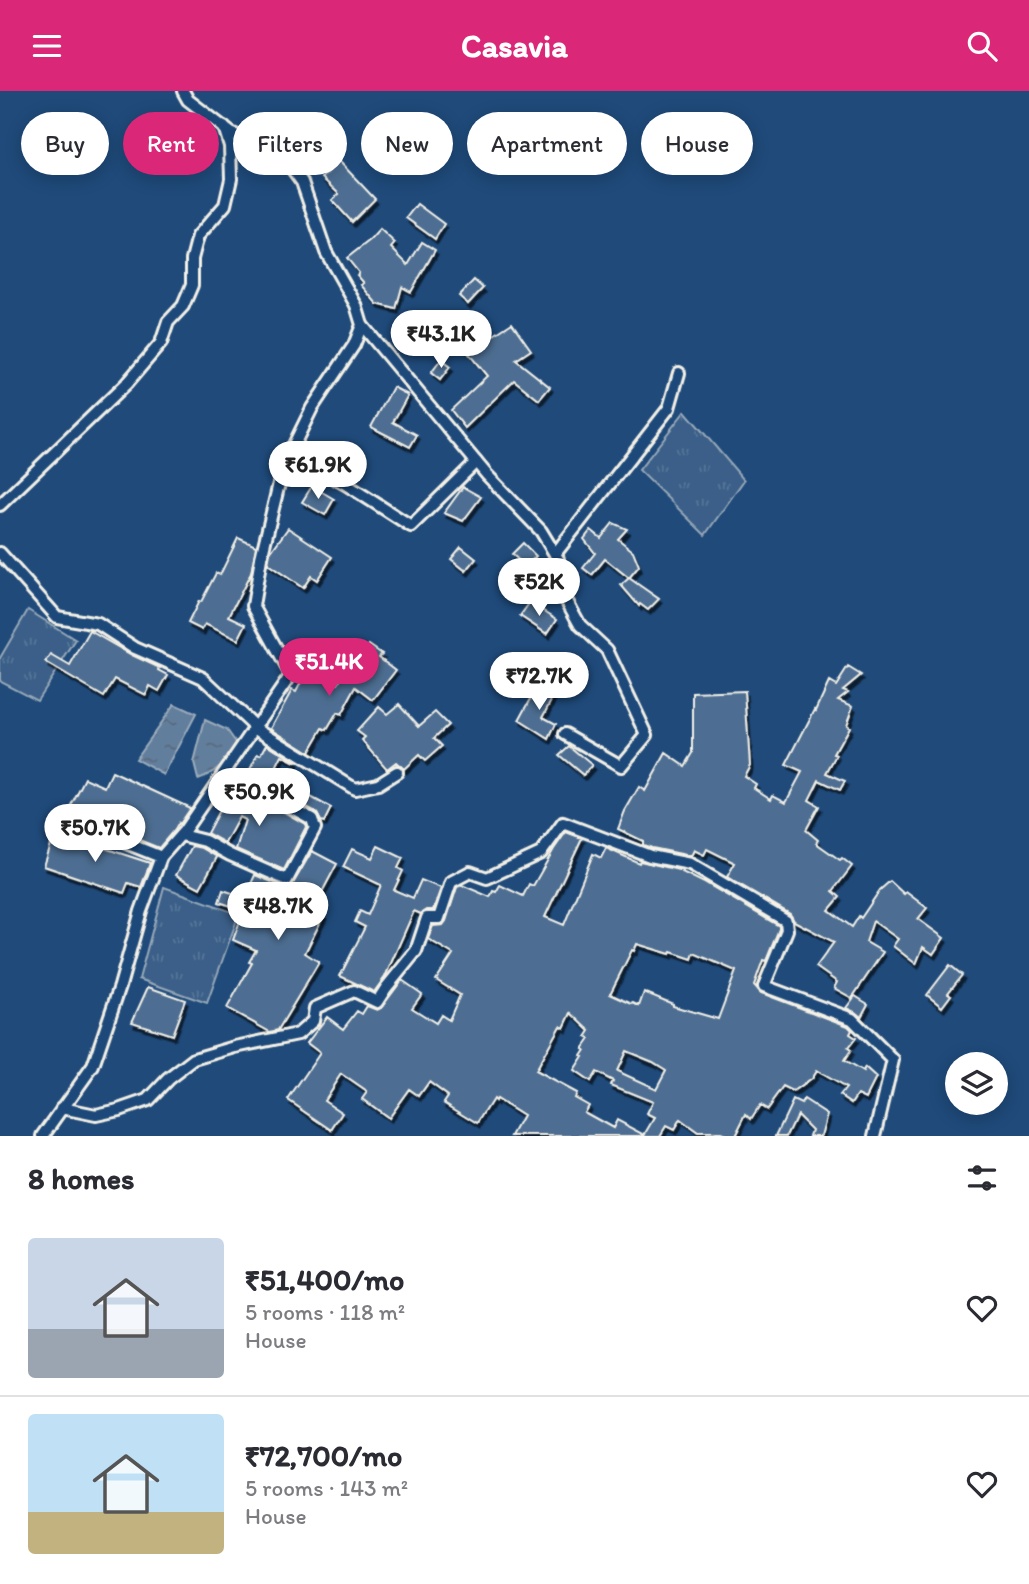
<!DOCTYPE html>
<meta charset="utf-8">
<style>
:root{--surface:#fff;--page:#f7f7f7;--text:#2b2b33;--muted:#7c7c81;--line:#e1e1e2;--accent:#db2777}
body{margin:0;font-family:Itim,sans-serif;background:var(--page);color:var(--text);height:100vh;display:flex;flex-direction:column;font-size:26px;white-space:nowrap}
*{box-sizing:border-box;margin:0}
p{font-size:23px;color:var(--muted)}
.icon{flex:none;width:38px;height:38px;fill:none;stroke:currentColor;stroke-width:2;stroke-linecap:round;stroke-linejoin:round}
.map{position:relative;height:1045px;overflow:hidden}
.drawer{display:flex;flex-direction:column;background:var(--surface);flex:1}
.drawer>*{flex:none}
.top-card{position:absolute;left:21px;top:21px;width:987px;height:63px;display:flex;gap:14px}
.buttons{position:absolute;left:945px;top:961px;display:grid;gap:14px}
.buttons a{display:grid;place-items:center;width:63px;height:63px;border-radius:50%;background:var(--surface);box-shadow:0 4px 18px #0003;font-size:35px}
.price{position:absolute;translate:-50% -60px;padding:0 16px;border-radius:24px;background:#fff;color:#222;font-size:23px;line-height:46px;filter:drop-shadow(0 2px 4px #0008)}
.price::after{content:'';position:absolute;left:50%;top:42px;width:21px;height:16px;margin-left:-10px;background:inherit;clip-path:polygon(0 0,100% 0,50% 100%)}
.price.selected{background:var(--accent);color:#fff}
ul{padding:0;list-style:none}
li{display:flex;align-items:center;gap:21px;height:175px;padding:0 28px}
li+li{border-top:2px solid var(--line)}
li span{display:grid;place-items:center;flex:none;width:196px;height:140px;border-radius:7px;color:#555}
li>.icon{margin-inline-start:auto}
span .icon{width:84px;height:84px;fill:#fffc;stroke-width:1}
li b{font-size:30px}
h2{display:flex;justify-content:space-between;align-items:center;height:84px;padding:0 28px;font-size:30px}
.pill{padding:0 24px;border-radius:32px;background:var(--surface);box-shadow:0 4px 18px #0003;font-size:24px;line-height:63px}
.pill.selected{background:var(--accent);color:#fff}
header{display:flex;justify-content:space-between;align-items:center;height:91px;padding:0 28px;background:var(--accent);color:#fff;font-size:32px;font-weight:700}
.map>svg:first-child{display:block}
.grass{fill:url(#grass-tufts);stroke:#97a8b8;stroke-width:2}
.water{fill:url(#water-ripples);stroke:#9cacbb;stroke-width:2}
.building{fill:#4d6e92;stroke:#f4f1e8;stroke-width:2;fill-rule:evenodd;filter:url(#shadow)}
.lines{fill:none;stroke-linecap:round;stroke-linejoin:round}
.street-casing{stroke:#f4f1e8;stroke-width:16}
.street{stroke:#1f4a7a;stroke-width:10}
</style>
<header><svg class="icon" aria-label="menu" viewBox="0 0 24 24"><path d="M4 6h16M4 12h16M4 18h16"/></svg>Casavia<svg class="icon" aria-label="search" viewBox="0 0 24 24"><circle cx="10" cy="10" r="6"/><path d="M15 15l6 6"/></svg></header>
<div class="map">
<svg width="1029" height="1045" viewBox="0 0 1029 1045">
<defs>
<pattern id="grass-tufts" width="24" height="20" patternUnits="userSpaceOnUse" patternTransform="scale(1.75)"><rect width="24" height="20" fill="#3a5f88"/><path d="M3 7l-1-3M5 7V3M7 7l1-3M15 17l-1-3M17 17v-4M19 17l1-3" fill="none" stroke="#577699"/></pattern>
<pattern id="water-ripples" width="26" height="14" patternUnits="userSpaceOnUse" patternTransform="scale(1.75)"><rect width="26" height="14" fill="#627e9d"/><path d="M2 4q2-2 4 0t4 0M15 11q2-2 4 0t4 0" fill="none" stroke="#58687a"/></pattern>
<filter id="shadow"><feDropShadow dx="2.5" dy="4.5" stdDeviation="0" flood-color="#0009"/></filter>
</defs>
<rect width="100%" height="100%" fill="#1f4a7a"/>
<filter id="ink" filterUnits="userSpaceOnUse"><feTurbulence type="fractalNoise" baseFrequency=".0143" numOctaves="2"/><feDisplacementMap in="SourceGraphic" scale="14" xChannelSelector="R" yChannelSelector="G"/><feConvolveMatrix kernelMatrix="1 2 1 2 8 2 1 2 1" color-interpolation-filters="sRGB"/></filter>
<g filter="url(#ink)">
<g class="grass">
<polygon points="685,320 744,389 705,444 639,379"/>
<polygon points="28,519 76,549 37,609 0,590 0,567"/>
<polygon points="164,796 239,823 207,912 139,888"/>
</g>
<g class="water">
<polygon points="174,613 196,623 164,684 135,668"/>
<path d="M 205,629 L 227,639 L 237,653 C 225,670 219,681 198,688 L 194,672 Z"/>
</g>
<g class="building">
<polygon points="339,70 375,108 352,131 332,109 339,103 322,87"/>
<polygon points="417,113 444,133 435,148 406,127"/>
<polygon points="380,138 395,152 391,157 408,174 422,151 435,159 411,201 402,196 396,218 377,213 361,194 364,192 357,184 359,182 347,167 370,149"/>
<polygon points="474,189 483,197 468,213 459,205"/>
<polygon points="512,232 531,259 516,269 550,296 539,309 514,289 465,337 451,319 487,285 465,258 474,251 477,255"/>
<polygon points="441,269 450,276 440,289 431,282"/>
<polygon points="393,296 408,304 393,331 417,344 410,356 371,336"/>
<polygon points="335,354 354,366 344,383 324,372"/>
<polygon points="312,395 334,408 325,424 302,411"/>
<polygon points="463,396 481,406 463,430 444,422"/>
<polygon points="613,432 627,438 618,448 633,460 639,475 629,487 605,468 592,484 583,477 595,462 584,448 591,439 601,447"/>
<polygon points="288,437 332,466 317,489 311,485 303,497 268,473 270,462"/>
<polygon points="238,447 256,455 251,482 229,525 246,533 238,549 205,533 202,539 188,532 199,510 201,511 216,482 220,484"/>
<polygon points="523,452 536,465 526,476 512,463"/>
<polygon points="461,456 476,468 466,480 451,468"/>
<polygon points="629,487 659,508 648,519 640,513 639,515 621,494"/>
<polygon points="530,511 557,528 547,543 520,525"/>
<polygon points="90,540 132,564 160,577 159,579 168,584 159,600 150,595 146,604 115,588 104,606 46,572 51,564 70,575"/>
<polygon points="369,554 382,563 379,566 396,579 373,609 356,596 341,624 337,622 327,639 323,637 309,661 271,637 292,599 296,601 308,578 338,593 360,564 361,565"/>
<polygon points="848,576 861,584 843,599 848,601 838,609 853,615 846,634 849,636 834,663 837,664 827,682 845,690 840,699 819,689 809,709 819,715 806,739 818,749 816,752 840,769 842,767 852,775 833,800 840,806 829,819 852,836 859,825 861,827 880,799 890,790 904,803 906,801 927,817 918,828 944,847 933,863 923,856 916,873 893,855 898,848 873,830 866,851 883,861 852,907 834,897 837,891 816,876 834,851 794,830 790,823 727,786 735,772 707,758 704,764 694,759 691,765 652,757 643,754 643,750 618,738 625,720 639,696 645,700 666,662 685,675 693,662 693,602 745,600 750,674 744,685 756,693 754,697 771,708 773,704 786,711 802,681 786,674 815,618 816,619 829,591 836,595"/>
<polygon points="538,594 555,603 543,626 556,633 549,648 519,629"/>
<polygon points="399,613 419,635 435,621 448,634 434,647 442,655 425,670 419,664 404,678 396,671 387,678 362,649 365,646 357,640 379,616 387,623"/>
<polygon points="267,653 296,671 295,672 282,665 272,685 331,717 324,731 321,730 316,721 271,696 246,686 258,663 261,664"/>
<polygon points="569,655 592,674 583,684 559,664"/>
<polygon points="112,681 190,717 179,733 178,732 174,739 159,757 127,744 128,742 110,734 109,737 68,720 85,687 105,696"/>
<polygon points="231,697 264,710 305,733 306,736 284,779 236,758 245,729 239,726 225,752 207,742"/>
<polygon points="55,741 150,772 141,796 128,792 124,802 44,775"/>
<path d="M 566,741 L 582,747 L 545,826 L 564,834 L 593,763 L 601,767 L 606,757 L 639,772 L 640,770 L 683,780 L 682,781 L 704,792 L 704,791 L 779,835 L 779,838 L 766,870 L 763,869 L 754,894 L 761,902 L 848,935 L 852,939 L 850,943 L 856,947 L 848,957 L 851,959 L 844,970 L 863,981 L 865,977 L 876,987 L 866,1007 L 858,1003 L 852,1012 L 840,1004 L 846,997 L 816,980 L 811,988 L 793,1001 L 783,996 L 767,1018 L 760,1014 L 751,1028 L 746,1023 L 735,1045 L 727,1045 L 720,1042 L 698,1042 L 680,1029 L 674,1039 L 666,1035 L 660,1045 L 512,1045 L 523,1025 L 496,1008 L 495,1010 L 493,1008 L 478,1032 L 444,1011 L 448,1005 L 429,991 L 419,1005 L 409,998 L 388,1027 L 362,1008 L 367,1001 L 341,983 L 324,1009 L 343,1022 L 332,1039 L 288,1009 L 320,962 L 307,952 L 327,926 L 343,938 L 357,920 L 362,923 L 367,915 L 377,919 L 381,917 L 402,889 L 422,903 L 412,917 L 436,932 L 441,924 L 449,929 L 460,904 L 436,889 L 453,863 L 428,848 L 433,835 L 443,834 L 446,830 L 457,796 L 462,794 L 490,806 L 493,800 L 496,801 L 500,794 L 523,805 L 529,793 L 533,795 L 554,758 ZM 637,853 L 670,863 L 671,861 L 692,868 L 694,862 L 736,880 L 718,928 L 673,915 L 673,913 L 644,901 L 639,915 L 633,912 L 632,913 L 610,903 L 632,859 L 634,860 ZM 571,922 L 590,940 L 586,946 L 590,948 L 583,958 L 585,959 L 581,965 L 583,966 L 574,980 L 590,991 L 596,981 L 613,990 L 611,994 L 653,1011 L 647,1023 L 655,1027 L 645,1044 L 617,1029 L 613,1037 L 584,1021 L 588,1014 L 574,1006 L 576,1002 L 535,980 L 560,935 L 564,937 ZM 626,960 L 653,971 L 666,979 L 656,998 L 617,980 Z"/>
<polygon points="192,755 202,757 217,766 200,797 176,784"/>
<polygon points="378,755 403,767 398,777 403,780 394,799 413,807 421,789 441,797 433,819 426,819 421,823 414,820 385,886 374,901 340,885 365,836 355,831 360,820 368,824 381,794 343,776 352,758 372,767"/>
<polygon points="312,760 337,773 313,818 324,824 305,862 319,871 278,939 270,941 227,917 252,872 249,871 256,859 233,849 244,819 219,811 223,799 245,806 255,784 284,796 291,796"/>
<polygon points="950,874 962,884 948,902 951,904 942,916 927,904"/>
<polygon points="148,896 185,909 172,944 132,931"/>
<polygon points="855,905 868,913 861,926 855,921 846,917"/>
<polygon points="804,1008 827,1023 821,1045 810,1045 812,1039 797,1024 787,1045 776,1045 793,1009 801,1013"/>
</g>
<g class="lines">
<defs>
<g id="street">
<polyline points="362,234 487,384 541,440 558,468 559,496 580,534 607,559 647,644 621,675 565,643"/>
<polyline points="290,362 347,394 411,435 476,371"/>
<polyline points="0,414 126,293 161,252 168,231 183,215 192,194 192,168 198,145 225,114 231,88 230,55 224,36"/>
<polyline points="0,462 57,526 98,533 135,557 203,587 256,637 355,698 378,693 397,681"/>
<polyline points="555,463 669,317 679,282"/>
<polyline points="96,740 161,766"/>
<polyline points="181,744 205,750 230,764 287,789 315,737 312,728 267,703 223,685"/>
<polyline points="62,1017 96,1024 119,1019 148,1009 168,988 194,968 235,956 298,943 313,930 315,917 354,900 377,911 386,897 416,860 427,827 439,827 451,791 470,781 487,787 541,762 563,732 650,765 690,773 786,830 787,839 764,895 852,928 893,969 875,1045"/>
<polyline points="43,1045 93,975 120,895 141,820 161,766 184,740 291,584 253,515 261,467 283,376 312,317 354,254 362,234 356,214 326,161 302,91 285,68 231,42 188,9 183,0"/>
</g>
</defs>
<use href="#street" class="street-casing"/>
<use href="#street" class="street"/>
</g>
</g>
</svg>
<div class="buttons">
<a><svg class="icon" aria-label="layers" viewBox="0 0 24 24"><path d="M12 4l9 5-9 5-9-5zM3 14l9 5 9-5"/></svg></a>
</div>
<b class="price" style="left:441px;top:279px">₹43.1K</b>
<b class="price" style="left:318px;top:410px">₹61.9K</b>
<b class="price" style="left:539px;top:527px">₹52K</b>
<b class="price selected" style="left:329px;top:607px">₹51.4K</b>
<b class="price" style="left:539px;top:621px">₹72.7K</b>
<b class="price" style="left:259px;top:737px">₹50.9K</b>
<b class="price" style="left:95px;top:773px">₹50.7K</b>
<b class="price" style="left:278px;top:851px">₹48.7K</b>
<div class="top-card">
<a class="pill">Buy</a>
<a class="pill selected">Rent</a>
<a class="pill">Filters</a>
<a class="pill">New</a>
<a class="pill">Apartment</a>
<a class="pill">House</a>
</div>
</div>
<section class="drawer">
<h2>8 homes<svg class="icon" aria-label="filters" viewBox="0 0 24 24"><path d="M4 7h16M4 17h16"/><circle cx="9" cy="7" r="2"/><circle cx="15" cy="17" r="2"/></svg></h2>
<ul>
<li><span style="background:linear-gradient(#c9d6e8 65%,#9aa5b1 0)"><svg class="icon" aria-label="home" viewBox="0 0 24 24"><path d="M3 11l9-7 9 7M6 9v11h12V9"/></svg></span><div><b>₹51,400/mo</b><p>5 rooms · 118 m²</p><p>House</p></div><svg class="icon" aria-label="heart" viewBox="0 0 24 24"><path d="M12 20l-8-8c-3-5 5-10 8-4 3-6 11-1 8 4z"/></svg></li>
<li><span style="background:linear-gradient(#bfe0f5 70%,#c2b280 0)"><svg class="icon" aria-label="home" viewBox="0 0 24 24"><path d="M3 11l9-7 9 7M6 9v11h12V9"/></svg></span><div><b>₹72,700/mo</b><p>5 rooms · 143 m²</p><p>House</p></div><svg class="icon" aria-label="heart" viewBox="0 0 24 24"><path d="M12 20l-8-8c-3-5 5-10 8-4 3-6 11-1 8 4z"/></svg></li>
</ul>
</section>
